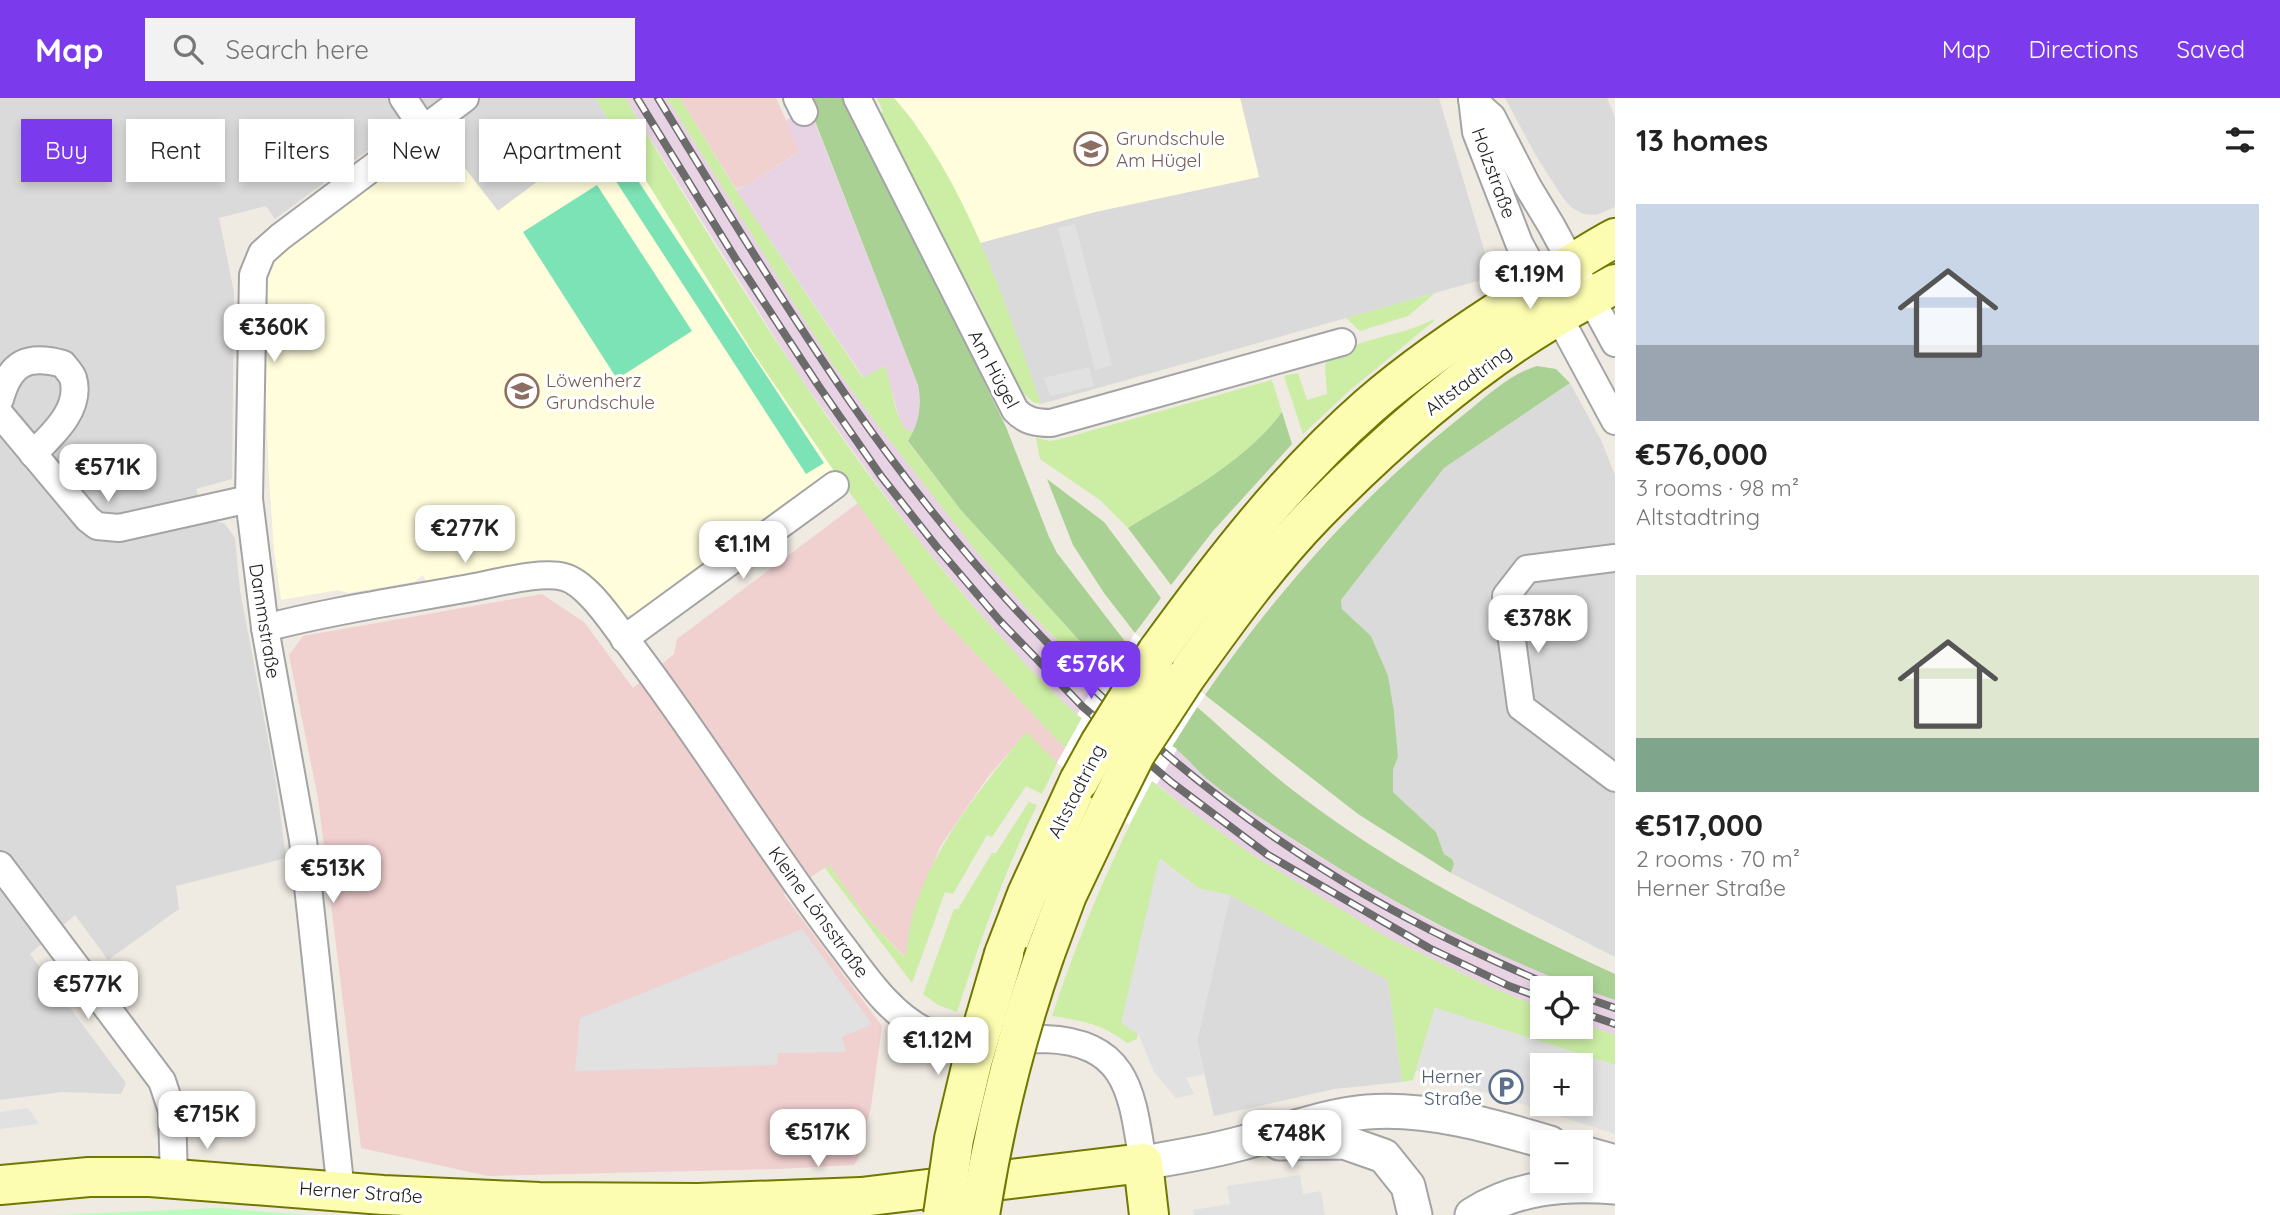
<!DOCTYPE html>
<meta charset="utf-8">
<style>
:root{--surface:#fff;--page:#f2f2f2;--text:#222;--muted:#767676;--accent:#7c3aed}
body{margin:0;font-family:Quicksand,sans-serif;background:var(--page);color:var(--text);height:100vh;display:flex;flex-direction:column;font-size:26px;white-space:nowrap}
*{box-sizing:border-box;margin:0}
p{font-size:23px;color:var(--muted)}
.icon{flex:none;width:38px;height:38px;fill:none;stroke:currentColor;stroke-width:2;stroke-linecap:round;stroke-linejoin:round}
.map{position:relative;flex:1;overflow:hidden}
.panel{display:flex;flex-direction:column;background:var(--surface);width:665px}
.panel>*{flex:none}
.banner{position:absolute;left:21px;top:21px;width:665px;height:63px;display:flex;gap:14px}
.controls{position:absolute;left:1530px;top:878px;display:grid;gap:14px}
.controls a{display:grid;place-items:center;width:63px;height:63px;border-radius:0px;background:var(--surface);box-shadow:0 4px 10px #0003;font-size:35px}
.price{position:absolute;translate:-50% -60px;padding:0 16px;border-radius:14px;background:#fff;color:#222;font-size:23px;line-height:46px;filter:drop-shadow(0 2px 4px #0008)}
.price::after{content:'';position:absolute;left:50%;top:42px;width:21px;height:16px;margin-left:-10px;background:inherit;clip-path:polygon(0 0,100% 0,50% 100%)}
.price.on{background:var(--accent);color:#fff}
ul{padding:0;list-style:none}
li{display:grid;align-content:center;gap:14px;height:371px;padding:0 21px}
li span{display:grid;place-items:center;height:217px;border-radius:0px;color:#555}
li>.icon{margin-inline-start:auto}
span .icon{width:126px;height:126px;fill:#fffc;stroke-width:1}
li b{font-size:30px}
h2{display:flex;justify-content:space-between;align-items:center;height:84px;padding:0 21px;font-size:30px}
.pill{padding:0 24px;border-radius:0px;background:var(--surface);box-shadow:0 4px 10px #0003;font-size:24px;line-height:63px}
.pill.on{background:var(--accent);color:#fff}
header{display:flex;align-items:center;gap:42px;box-sizing:border-box;height:98px;padding:0 35px;background:var(--accent);color:#fff}
header strong{font-size:33px}
nav{display:flex;gap:38px;margin-inline-start:auto;font-size:24px}
.search{width:490px;height:63px;background:var(--page);display:flex;align-items:center;gap:18px;box-sizing:border-box;padding:0 24px;border-radius:0px;color:var(--muted);font-size:26px}
main{display:flex;flex:1;min-height:0}
.map>svg:first-child{display:block}
.residential{fill:#dbdada}
.commercial{fill:#f1d0d0}
.industrial{fill:#e8d3e5}
.education{fill:#fffddb}
.grass{fill:#cbeda4}
.forest{fill:#a9d194}
.park{fill:#bbfcbe}
.pitch{fill:#7be3b6}
.parking{fill:#e1e1e1;fill-rule:evenodd}
.pier{fill:#fff}
.lines{fill:none;stroke-linecap:round;stroke-linejoin:round}
.minor-casing{stroke:#a4a4a4;stroke-width:30}
.tertiary-casing{stroke:#a4a4a4;stroke-width:37}
.secondary-casing{stroke:#707800;stroke-width:42}
.minor{stroke:#fff;stroke-width:26}
.tertiary{stroke:#fff;stroke-width:33}
.secondary{stroke:#fdfdb2;stroke-width:38}
.rail-casing{stroke:#6b6b6b;stroke-width:8}
.rail{stroke:#fff;stroke-width:5;stroke-dasharray:16;stroke-linecap:butt}
.secondary-bridge-casing{stroke:#707800;stroke-width:42;stroke-linecap:butt}
.secondary-bridge{stroke:#fdfdb2;stroke-width:38}
.labels{text-anchor:middle;dominant-baseline:central;stroke-width:6;stroke-linejoin:round;paint-order:stroke}
.education-label{font-size:19px;fill:#785e54;stroke:#fff;text-anchor:start}
.street-label{font-size:19px;fill:#1d1d1d;stroke:#fff}
.service-label{font-size:19px;fill:#4e5e75;stroke:#fff;text-anchor:end}
</style>
<header>
<strong>Map</strong>
<div class="search"><svg class="icon" aria-label="search" viewBox="0 0 24 24"><circle cx="10" cy="10" r="6"/><path d="M15 15l6 6"/></svg>Search here</div>
<nav><a>Map</a><a>Directions</a><a>Saved</a></nav>
</header>
<main>
<div class="map">
<svg width="1615" height="1117" viewBox="0 0 1615 1117">
<rect width="100%" height="100%" fill="#efeae2"/>
<g class="residential">
<polygon points="0,0 595,0 612,28 498,113 438,34 402,27 275,121 266,108 219,120 234,194 232,381 196,391 206,422 224,425 235,440 240,492 276,684 286,760 176,788 179,811 108,862 75,817 30,856 126,985 121,996 62,994 0,1002"/>
<polygon points="1240,0 1439,0 1491,175 1488,180 1041,306 996,182 980,145 1095,114 1259,79"/>
<polygon points="1505,0 1607,0 1615,19 1615,109 1596,117 1583,116 1571,109 1563,100 1535,56"/>
<polygon points="1570,285 1601,342 1615,377 1615,448 1520,465 1513,614 1615,691 1615,859 1451,775 1454,766 1452,761 1444,756 1436,734 1393,694 1393,672 1398,659 1394,614 1371,538 1342,511 1341,502 1444,370"/>
<polygon points="1615,470 1615,669 1530,604 1515,500 1529,481"/>
<polygon points="1230,797 1388,882 1402,984 1334,991 1214,1018 1197,943"/>
</g>
<g class="commercial">
<polygon points="680,0 776,0 800,53 748,87 736,91"/>
<polygon points="858,405 940,518 1065,650 1057,665 1026,635 987,680 940,749 913,816 906,860 865,818 829,767 784,797 882,928 871,1009 858,1061 854,1067 778,1071 488,1078 361,1050 318,700 289,557 303,538 542,496 584,524 633,590 674,556 677,541"/>
</g>
<g class="industrial">
<polygon points="625,0 667,0 833,267 880,330 977,454 1031,516 1097,583 1077,617 1031,573 971,505 920,444 878,388 797,275"/>
<polygon points="810,12 918,287 920,311 918,327 914,334 904,331 901,325 884,268 864,280 736,92 748,87 799,54 786,22"/>
<polygon points="1177,651 1206,680 1254,715 1310,753 1424,820 1484,850 1615,902 1615,937 1580,925 1580,891 1542,891 1542,910 1488,888 1381,836 1254,758 1182,707 1157,686"/>
</g>
<g class="education">
<polygon points="894,0 1240,0 1259,79 1095,114 980,145 958,99 914,23"/>
<polygon points="612,28 752,253 834,373 646,516 628,517 619,514 586,480 428,488 423,477 414,484 348,495 338,492 281,502 274,452 269,380 263,236 265,179 274,163 283,151 411,56 427,57 437,65 452,54 498,113"/>
</g>
<g class="grass">
<path d="M 595,0 L 625,0 C 733,179 843,360 982,518 C 1006,544 1029,571 1054,595 C 1063,603 1072,613 1082,620 L 1065,650 L 940,518 L 834,373 L 752,253 Z"/>
<path d="M 667,0 L 680,0 L 736,92 L 863,280 L 885,268 C 892,288 893,312 905,331 L 914,334 L 908,344 L 960,411 L 1109,575 L 1102,587 L 1031,516 L 977,454 L 880,330 L 833,267 L 799,213 Z"/>
<path d="M 877,0 L 894,0 C 967,84 1004,203 1041,306 L 1033,304 L 1020,292 L 971,190 L 963,187 L 881,16 L 883,13 Z"/>
<polygon points="1435,195 1408,218 1360,233 1346,220"/>
<path d="M 1433,221 L 1434,223 L 1350,292 L 1303,336 L 1284,278 L 1298,275 L 1307,302 L 1327,296 L 1325,267 C 1342,241 1405,239 1433,221 Z"/>
<path d="M 1272,282 L 1282,314 C 1245,364 1180,398 1128,430 L 1100,402 L 1040,361 L 1036,340 L 1050,343 L 1061,341 Z"/>
<path d="M 1026,634 L 1057,665 L 1042,696 L 1026,688 L 992,739 L 987,737 L 953,796 L 945,794 L 912,885 L 825,770 L 829,767 L 865,818 L 905,860 C 908,845 909,827 914,812 C 937,742 981,691 1026,634 Z"/>
<path d="M 1152,683 L 1182,707 L 1254,758 L 1381,836 L 1488,888 L 1542,910 L 1542,929 L 1580,929 L 1580,925 L 1615,937 L 1615,967 L 1435,910 L 1413,982 L 1402,984 L 1388,882 L 1230,797 L 1200,791 L 1160,761 L 1137,941 L 1127,945 C 1105,927 1080,922 1052,918 C 1079,836 1112,759 1152,683 Z"/>
<path d="M 1029,704 L 1037,707 C 1004,774 980,843 957,914 L 938,907 L 923,896 L 954,811 L 958,811 L 992,755 L 996,755 Z"/>
</g>
<g class="forest">
<path d="M 806,0 L 846,0 L 1006,329 L 1049,439 L 1057,455 L 1127,546 L 1109,575 L 960,411 L 908,343 C 919,325 922,309 918,287 Z"/>
<path d="M 1537,268 L 1556,271 L 1570,285 L 1444,370 L 1341,502 L 1342,511 L 1371,538 L 1388,578 L 1394,614 L 1398,659 L 1393,672 L 1393,694 L 1436,734 L 1444,756 L 1452,761 L 1454,766 L 1451,775 L 1358,716 L 1205,597 C 1278,492 1361,398 1462,318 C 1485,300 1509,276 1537,268 Z"/>
<path d="M 1282,314 L 1292,346 L 1213,433 L 1171,487 L 1128,430 C 1180,398 1245,364 1282,314 Z"/>
<polygon points="1047,381 1104,424 1161,500 1135,535 1104,495 1073,447"/>
<path d="M 1197,609 C 1233,640 1267,674 1306,702 C 1401,774 1507,826 1615,876 L 1615,902 C 1492,861 1380,799 1273,728 C 1250,713 1228,698 1207,681 C 1195,671 1185,656 1172,649 Z"/>
</g>
<polygon class="park" points="218,1110 309,1117 56,1117"/>
<g class="pitch">
<polygon points="625,63 824,365 806,376 610,74"/>
<polygon points="597,87 692,233 617,281 523,134"/>
</g>
<g class="parking">
<polygon points="1075,126 1112,267 1095,272 1058,130"/>
<polygon points="1089,269 1094,288 1050,298 1044,280"/>
<polygon points="1159,761 1200,791 1230,797 1197,943 1204,976 1186,980 1194,996 1176,1000 1154,974 1139,937 1121,925"/>
<polygon points="802,831 872,926 842,939 846,954 778,955 777,967 575,973 580,920"/>
<path d="M 1435,910 L 1615,967 L 1615,1036 L 1416,972 ZM 1542,968 L 1580,968 L 1580,1006 L 1542,1006 Z"/>
<polygon points="28,1010 39,1026 0,1031 0,1014"/>
<polygon points="1300,1077 1303,1096 1321,1093 1325,1117 1194,1117 1193,1112 1230,1106 1227,1088"/>
</g>
<polygon class="pier" points="1135,535 1205,597 1172,648 1177,651 1157,686 1152,683 1129,727 1057,665 1082,620 1077,617 1097,583 1102,586"/>
<g class="lines">
<defs>
<g id="minor">
<polyline points="403,0 424,31"/>
<polyline points="797,0 804,14"/>
<path d="M 857,0 L 1015,312 C 1025,323 1036,325 1051,325 L 1342,244"/>
<polyline points="1472,0 1476,34 1519,145 1615,323"/>
<polyline points="1472,1 1492,19 1528,89 1551,127 1615,245"/>
<path d="M 0,301 C 10,265 27,256 63,266 C 66,270 71,275 73,280 C 82,311 52,337 33,356"/>
<polyline points="0,316 88,421 97,428 119,430 249,401"/>
<polyline points="1615,460 1527,471 1506,498 1521,609 1615,680"/>
<path d="M 265,530 C 330,513 398,503 464,491 C 490,487 540,472 564,479 C 587,485 612,524 626,542 C 700,638 763,743 836,840 C 862,873 887,915 927,934 C 946,943 970,943 991,943 C 1009,943 1027,941 1045,941 C 1130,944 1132,998 1143,1065"/>
<polyline points="624,541 835,387"/>
<polyline points="0,767 162,983 172,1013 174,1081"/>
<polyline points="341,1094 303,742 265,530 249,401 253,177 262,155 280,139 465,0"/>
</g>
<g id="tertiary">
<polyline points="1279,1045 1344,1044 1384,1058 1408,1088 1415,1117"/>
<polyline points="1580,1054 1615,1064"/>
<path d="M 1143,1065 C 1176,1059 1210,1054 1242,1045 C 1284,1034 1323,1018 1367,1014 C 1427,1009 1493,1028 1550,1045"/>
<path d="M 1472,1117 C 1516,1089 1564,1085 1615,1089"/>
</g>
<g id="secondary">
<path d="M 1157,554 C 1220,467 1287,380 1369,308 C 1417,266 1471,230 1525,196 C 1555,177 1583,157 1615,140"/>
<path d="M 1185,580 C 1226,523 1268,464 1317,414 C 1386,344 1462,276 1546,225 C 1568,211 1592,199 1615,186"/>
<polyline points="1004,856 1027,796 1079,683"/>
<polyline points="1045,856 1067,797 1109,709"/>
<polyline points="0,1087 89,1079 150,1079 383,1097 539,1104 698,1105 861,1099 1143,1065 1149,1117"/>
</g>
</defs>
<use href="#minor" class="minor-casing"/>
<use href="#tertiary" class="tertiary-casing"/>
<use href="#secondary" class="secondary-casing"/>
<use href="#minor" class="minor"/>
<use href="#tertiary" class="tertiary"/>
<use href="#secondary" class="secondary"/>
<defs>
<g id="rail">
<polyline points="637,0 737,163 818,287 881,378 936,448 1000,523 1083,609 1171,684 1268,757 1429,850 1509,888 1542,900"/>
<path d="M 658,0 C 720,102 782,204 849,302 C 980,491 1146,665 1344,784 C 1413,826 1485,860 1559,891"/>
<polyline points="1580,898 1615,910"/>
<polyline points="1580,914 1615,926"/>
</g>
</defs>
<use href="#rail" class="rail-casing"/>
<use href="#rail" class="rail"/>
<defs>
<g id="secondary-bridge">
<polyline points="1079,683 1100,645 1157,554"/>
<polyline points="1109,709 1136,655 1185,580"/>
<polyline points="943,1117 954,1041 972,965 1004,856"/>
<path d="M 980,1117 C 994,1027 1015,942 1045,856"/>
</g>
</defs>
<use href="#secondary-bridge" class="secondary-bridge-casing"/>
<use href="#secondary-bridge" class="secondary-bridge"/>
</g>
<defs>
<symbol id="school-ring" viewBox="-11 -11 22 22"><circle r="9.5" fill="#fff" stroke="#8d6e63" stroke-width="1.5"/><path d="M0-5L7-2L0 1L-7-2ZM-4 1L0 2.5L4 1V4Q0 6-4 4Z" fill="#8d6e63"/></symbol>
<symbol id="parking-ring" viewBox="-11 -11 22 22"><circle r="9.5" fill="#fff" stroke="#5c6f8a" stroke-width="1.5"/><path d="M-3.5-5.5H1a3.5 3.5 0 0 1 0 7H-1V5.5H-3.5ZM-1-3.4V-.6H.8a1.4 1.4 0 0 0 0-2.8Z" fill="#5c6f8a"/></symbol>
</defs>
<g fill-rule="evenodd">
<use href="#school-ring" x="1072" y="32" width="38" height="38"/>
<use href="#school-ring" x="503" y="274" width="38" height="38"/>
<use href="#parking-ring" x="1487" y="970" width="38" height="38"/>
</g>
<g class="labels">
<g class="education-label">
<text x="1116" y="40">Grundschule<tspan x="1116" dy="22">Am Hügel</tspan></text>
<text x="546" y="282">Löwenherz<tspan x="546" dy="22">Grundschule</tspan></text>
</g>
<g class="street-label">
<text transform="translate(1494 75) rotate(70)">Holzstraße</text>
<text transform="translate(994 271) rotate(62)">Am Hügel</text>
<text transform="translate(1468 282) rotate(-37)">Altstadtring</text>
<text transform="translate(265 523) rotate(81)">Dammstraße</text>
<text transform="translate(1076 693) rotate(-63)">Altstadtring</text>
<text transform="translate(819 814) rotate(54)">Kleine Lönsstraße</text>
<text transform="translate(361 1094) rotate(4)">Herner Straße</text>
</g>
<g class="service-label">
<text x="1482" y="978">Herner<tspan x="1482" dy="22">Straße</tspan></text>
</g>
</g>
</svg>
<div class="controls">
<a><svg class="icon" aria-label="locate" viewBox="0 0 24 24"><circle cx="12" cy="12" r="6"/><path d="M12 2v4M12 18v4M2 12h4M18 12h4"/></svg></a>
<a>+</a>
<a>−</a>
</div>
<b class="price" style="left:1530px;top:213px">€1.19M</b>
<b class="price" style="left:274px;top:266px">€360K</b>
<b class="price" style="left:108px;top:406px">€571K</b>
<b class="price" style="left:465px;top:467px">€277K</b>
<b class="price" style="left:743px;top:483px">€1.1M</b>
<b class="price" style="left:1538px;top:557px">€378K</b>
<b class="price on" style="left:1091px;top:603px">€576K</b>
<b class="price" style="left:333px;top:807px">€513K</b>
<b class="price" style="left:88px;top:923px">€577K</b>
<b class="price" style="left:938px;top:979px">€1.12M</b>
<b class="price" style="left:207px;top:1053px">€715K</b>
<b class="price" style="left:818px;top:1071px">€517K</b>
<b class="price" style="left:1292px;top:1072px">€748K</b>
<div class="banner">
<a class="pill on">Buy</a>
<a class="pill">Rent</a>
<a class="pill">Filters</a>
<a class="pill">New</a>
<a class="pill">Apartment</a>
</div>
</div>
<section class="panel">
<h2>13 homes<svg class="icon" aria-label="filters" viewBox="0 0 24 24"><path d="M4 7h16M4 17h16"/><circle cx="9" cy="7" r="2"/><circle cx="15" cy="17" r="2"/></svg></h2>
<ul>
<li><span style="background:linear-gradient(#c9d6e8 65%,#9aa5b1 0)"><svg class="icon" aria-label="home" viewBox="0 0 24 24"><path d="M3 11l9-7 9 7M6 9v11h12V9"/></svg></span><div><b>€576,000</b><p>3 rooms · 98 m²</p><p>Altstadtring</p></div></li>
<li><span style="background:linear-gradient(#dfe7d0 75%,#7fa58c 0)"><svg class="icon" aria-label="home" viewBox="0 0 24 24"><path d="M3 11l9-7 9 7M6 9v11h12V9"/></svg></span><div><b>€517,000</b><p>2 rooms · 70 m²</p><p>Herner Straße</p></div></li>
</ul>
</section>
</main>
